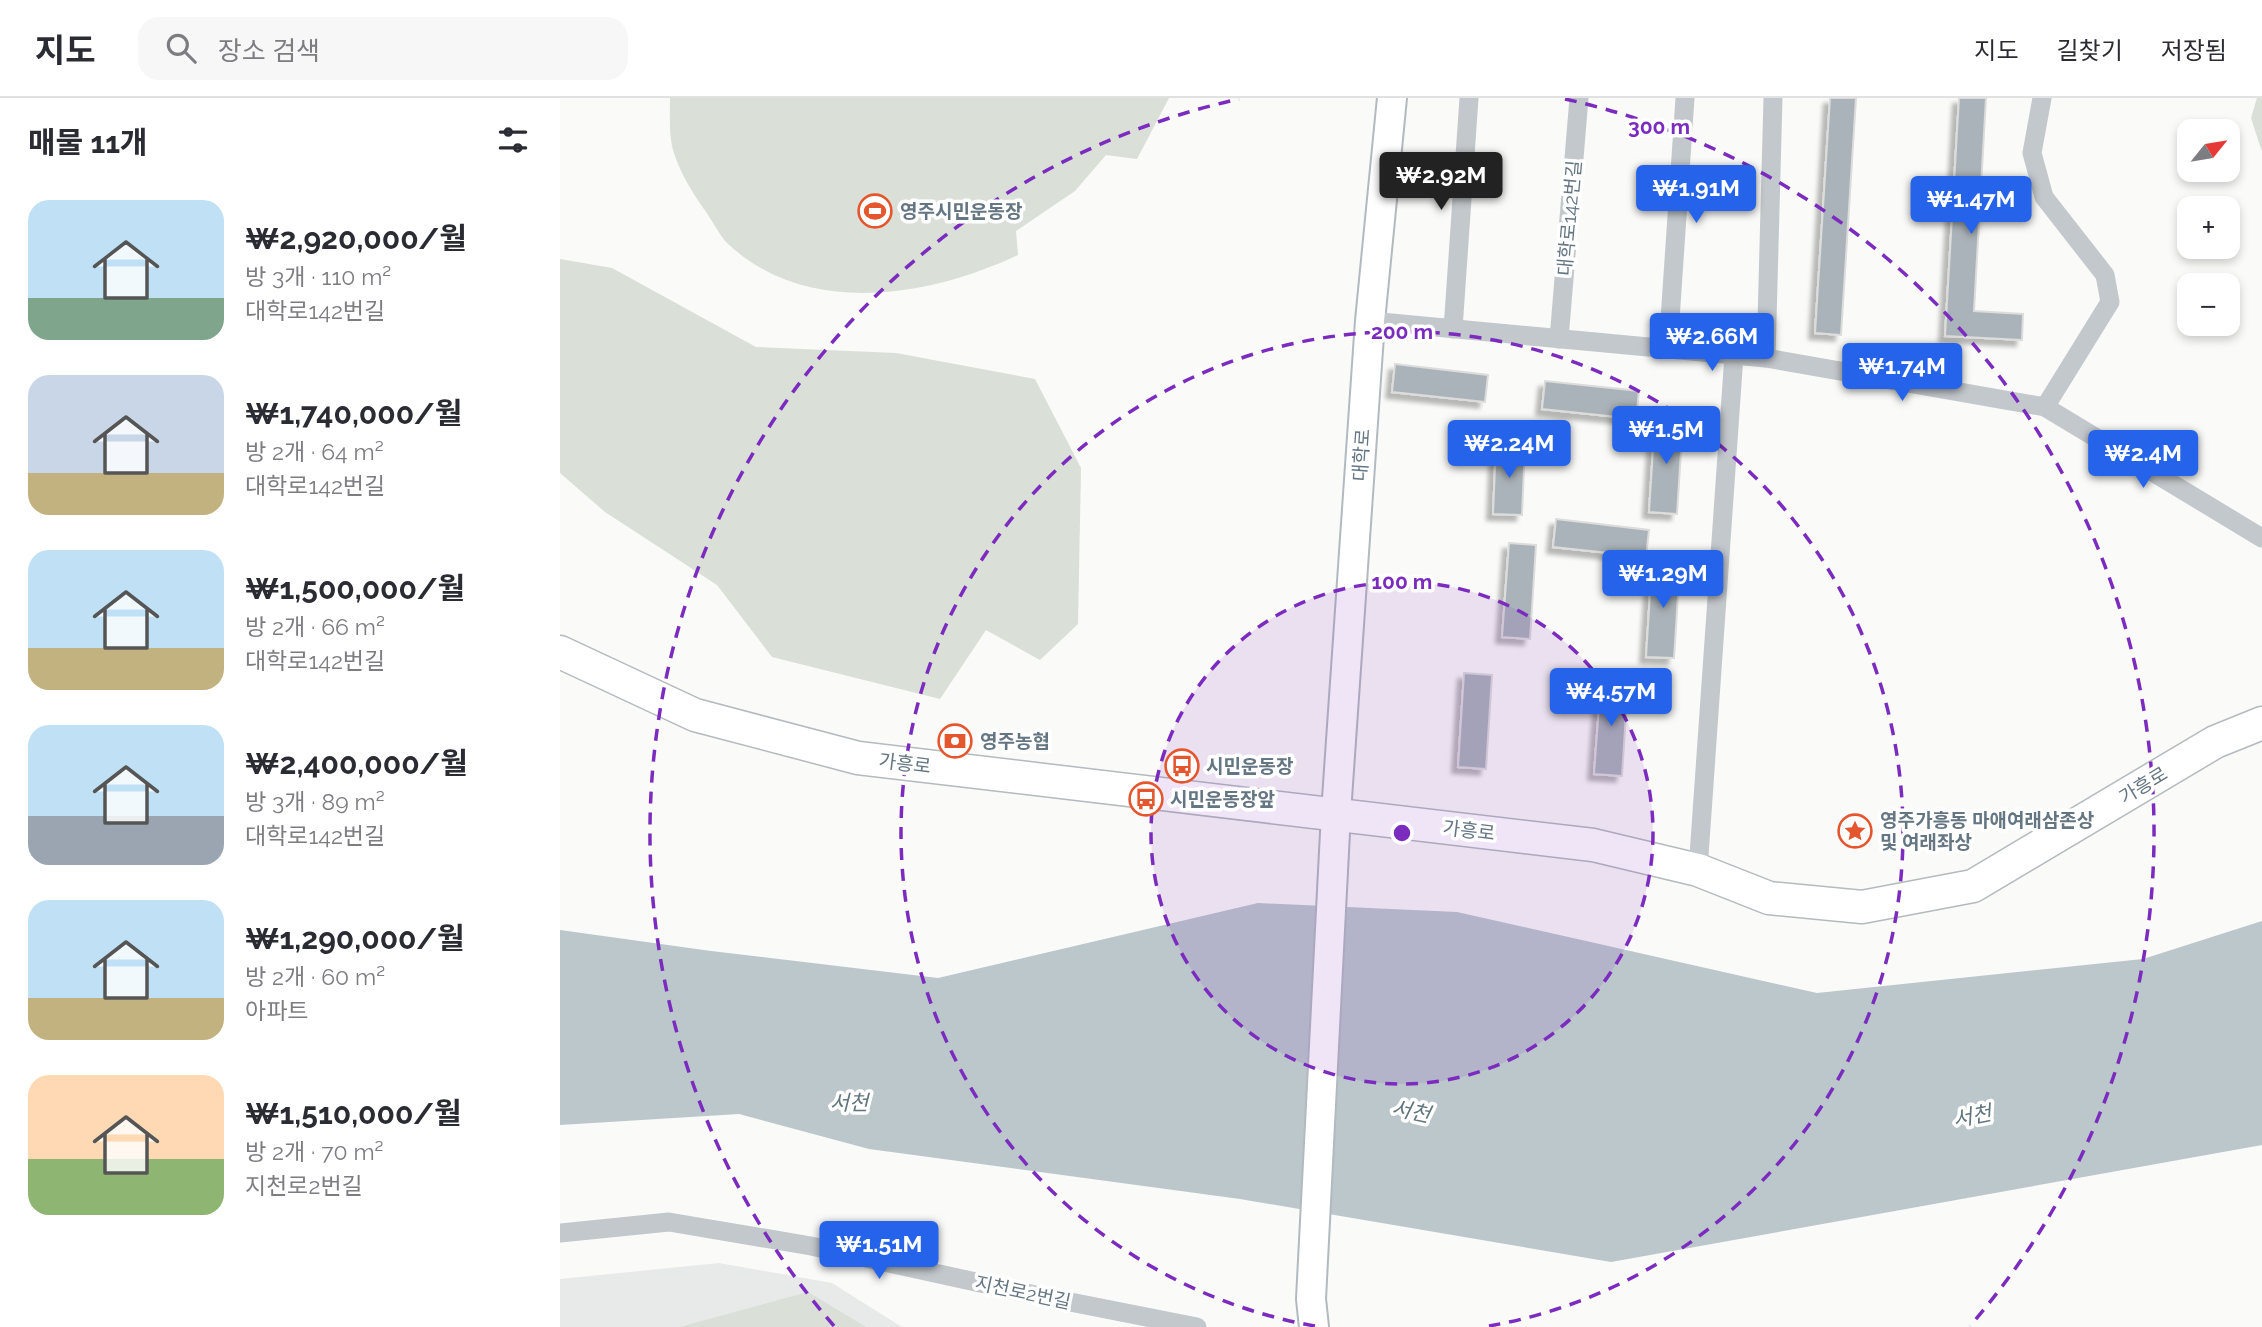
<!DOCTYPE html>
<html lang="ko">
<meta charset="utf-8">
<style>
:root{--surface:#fff;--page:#f7f7f7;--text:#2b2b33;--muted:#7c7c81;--line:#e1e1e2;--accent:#2563eb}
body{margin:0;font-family:Raleway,"Noto Sans KR",sans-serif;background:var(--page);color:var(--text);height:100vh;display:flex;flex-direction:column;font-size:26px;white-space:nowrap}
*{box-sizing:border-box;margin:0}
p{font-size:23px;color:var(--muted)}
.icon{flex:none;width:38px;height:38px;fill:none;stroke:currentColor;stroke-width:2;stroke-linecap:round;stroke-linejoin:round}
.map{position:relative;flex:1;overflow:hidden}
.drawer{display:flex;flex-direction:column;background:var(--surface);width:560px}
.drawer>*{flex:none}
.needle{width:46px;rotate:60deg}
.controls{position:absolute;left:1617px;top:21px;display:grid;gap:14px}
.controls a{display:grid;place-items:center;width:63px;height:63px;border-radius:14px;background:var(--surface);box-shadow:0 4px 10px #0003;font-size:35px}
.price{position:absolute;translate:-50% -60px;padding:0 16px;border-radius:7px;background:var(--accent);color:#fff;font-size:23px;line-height:46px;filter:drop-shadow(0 2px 4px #0008)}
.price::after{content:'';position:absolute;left:50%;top:42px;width:21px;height:16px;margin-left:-10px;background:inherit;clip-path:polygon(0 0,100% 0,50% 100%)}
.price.on{background:#222;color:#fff}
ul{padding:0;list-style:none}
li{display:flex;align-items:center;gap:21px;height:175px;padding:0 28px}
li span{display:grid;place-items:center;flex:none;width:196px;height:140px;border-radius:21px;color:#555}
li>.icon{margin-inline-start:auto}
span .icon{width:84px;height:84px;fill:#fffc;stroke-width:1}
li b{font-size:30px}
h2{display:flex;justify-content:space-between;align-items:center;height:84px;padding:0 28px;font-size:30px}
header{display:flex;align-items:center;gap:42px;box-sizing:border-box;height:98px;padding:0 35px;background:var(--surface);border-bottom:2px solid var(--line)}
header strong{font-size:33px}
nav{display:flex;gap:38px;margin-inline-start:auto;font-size:24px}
.search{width:490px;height:63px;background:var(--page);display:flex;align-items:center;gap:18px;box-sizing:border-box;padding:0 24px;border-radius:21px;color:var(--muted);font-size:26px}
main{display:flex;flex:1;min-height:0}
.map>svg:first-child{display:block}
.built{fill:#e8e9e9}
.green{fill:#dadfd7}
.water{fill:#bbc7cb}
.building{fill:#aab3b9;stroke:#dcdcda;stroke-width:2;filter:url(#shadow)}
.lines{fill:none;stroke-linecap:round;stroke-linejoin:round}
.secondary-casing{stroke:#b3babf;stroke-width:32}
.primary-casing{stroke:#b5babe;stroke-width:35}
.minor{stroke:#c3c8cc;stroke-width:19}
.secondary{stroke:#fff;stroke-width:28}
.primary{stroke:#fff;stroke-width:32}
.ring{fill:none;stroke:#7b2cbf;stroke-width:3.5;stroke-dasharray:12 9}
.labels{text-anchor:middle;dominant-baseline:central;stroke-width:7;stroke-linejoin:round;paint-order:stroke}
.poi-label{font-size:19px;font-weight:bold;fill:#657683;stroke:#fff;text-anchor:start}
.street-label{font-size:19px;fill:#657683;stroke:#fff}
.water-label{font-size:21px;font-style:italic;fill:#60757c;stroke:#fff}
.centre{fill:#7b2cbf;stroke:#fff;stroke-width:3.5}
.ring-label{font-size:21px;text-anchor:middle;font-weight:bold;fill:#7b2cbf;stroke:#fff;stroke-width:7;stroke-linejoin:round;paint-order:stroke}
</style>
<header>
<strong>지도</strong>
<div class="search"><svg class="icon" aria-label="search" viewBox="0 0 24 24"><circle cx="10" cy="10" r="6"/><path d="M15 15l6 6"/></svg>장소 검색</div>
<nav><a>지도</a><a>길찾기</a><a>저장됨</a></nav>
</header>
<main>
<section class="drawer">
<h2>매물 11개<svg class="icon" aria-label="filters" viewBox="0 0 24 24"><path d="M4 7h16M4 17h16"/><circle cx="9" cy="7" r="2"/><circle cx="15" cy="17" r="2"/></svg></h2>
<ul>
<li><span style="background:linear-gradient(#bfe0f5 70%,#7fa58c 0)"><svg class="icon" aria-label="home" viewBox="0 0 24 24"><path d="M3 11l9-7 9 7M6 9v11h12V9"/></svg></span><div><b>₩2,920,000/월</b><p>방 3개 · 110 m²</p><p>대학로142번길</p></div></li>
<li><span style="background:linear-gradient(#c9d6e8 70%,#c2b280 0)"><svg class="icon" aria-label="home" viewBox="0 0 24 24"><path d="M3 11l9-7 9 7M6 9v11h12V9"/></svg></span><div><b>₩1,740,000/월</b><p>방 2개 · 64 m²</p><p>대학로142번길</p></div></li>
<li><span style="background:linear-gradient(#bfe0f5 70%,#c2b280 0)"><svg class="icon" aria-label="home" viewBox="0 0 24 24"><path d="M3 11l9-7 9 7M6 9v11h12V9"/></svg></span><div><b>₩1,500,000/월</b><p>방 2개 · 66 m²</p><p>대학로142번길</p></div></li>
<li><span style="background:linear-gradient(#bfe0f5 65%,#9aa5b1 0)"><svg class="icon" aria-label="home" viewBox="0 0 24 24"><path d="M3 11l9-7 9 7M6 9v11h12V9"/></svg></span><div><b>₩2,400,000/월</b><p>방 3개 · 89 m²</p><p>대학로142번길</p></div></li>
<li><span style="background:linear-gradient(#bfe0f5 70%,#c2b280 0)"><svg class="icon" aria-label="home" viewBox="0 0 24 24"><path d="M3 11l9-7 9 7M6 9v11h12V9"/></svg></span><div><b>₩1,290,000/월</b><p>방 2개 · 60 m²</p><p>아파트</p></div></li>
<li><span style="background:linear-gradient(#ffd9b3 60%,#8fb573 0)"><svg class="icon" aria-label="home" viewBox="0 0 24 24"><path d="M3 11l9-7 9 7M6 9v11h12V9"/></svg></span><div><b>₩1,510,000/월</b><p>방 2개 · 70 m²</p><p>지천로2번길</p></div></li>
</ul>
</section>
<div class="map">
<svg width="1702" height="1229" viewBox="0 0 1702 1229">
<defs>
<filter id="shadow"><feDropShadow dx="-6" dy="6" stdDeviation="2" flood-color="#0004"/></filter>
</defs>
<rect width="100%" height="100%" fill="#fafaf8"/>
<polygon class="built" points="159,1165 272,1185 342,1229 0,1229 0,1181"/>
<g class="green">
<path d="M 110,0 L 609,0 L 577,61 L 546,57 L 515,93 L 456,133 L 458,157 C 369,199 246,220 167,145 C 159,136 153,124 146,114 C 132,94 118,72 112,48 C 109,33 110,15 110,0 Z"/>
<polygon points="1697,0 1702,0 1702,54 1691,20"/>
<polygon points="0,161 52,170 196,249 336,255 475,281 521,370 518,526 480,562 426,532 380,601 212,559 157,487 45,414 0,375"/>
<polygon points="248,1194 306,1229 120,1229"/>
</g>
<polygon class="water" points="698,805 897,814 1257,895 1583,861 1702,823 1702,1047 1051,1164 680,1101 309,1051 179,1016 0,1027 0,832 151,853 378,880"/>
<g class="building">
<polygon points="1270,0 1296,0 1281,237 1255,235"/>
<polygon points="1399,0 1426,0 1414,213 1463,216 1462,242 1385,238"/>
<polygon points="835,266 928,277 925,304 832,294"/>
<polygon points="985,283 1079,293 1076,321 982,311"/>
<polygon points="1095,320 1123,322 1117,416 1089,414"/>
<polygon points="936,346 965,347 962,417 933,416"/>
<polygon points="996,421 1089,432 1086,459 993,449"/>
<polygon points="949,445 976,447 970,541 942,539"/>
<polygon points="1092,464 1120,466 1114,560 1086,559"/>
<polygon points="904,575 932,577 926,671 898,669"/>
<polygon points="1041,582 1068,584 1062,678 1034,676"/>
</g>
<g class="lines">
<defs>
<polyline id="secondary" points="754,1229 751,1201 776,715 810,223 832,0"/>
<polyline id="primary" points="0,554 135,617 298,660 1033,747 1138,772 1209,800 1302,809 1413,788 1655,644 1702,625"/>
</defs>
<use href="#secondary" class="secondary-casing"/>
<use href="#primary" class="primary-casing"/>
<g class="minor">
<polyline points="1482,0 1472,55 1484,99 1545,177 1550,204 1485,309"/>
<polyline points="810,223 1206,260 1213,0"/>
<polyline points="893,231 909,0"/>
<polyline points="999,241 1019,0"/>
<polyline points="1108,251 1125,0"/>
<polyline points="1206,260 1485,309 1702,440"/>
<polyline points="1138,772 1174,257"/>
<polyline points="0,1135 109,1124 251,1148 480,1198 637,1229"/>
</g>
<use href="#secondary" class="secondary"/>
<use href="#primary" class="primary"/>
</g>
<circle cx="842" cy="735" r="251" fill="#7b2cbf" fill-opacity=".12"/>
<g class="ring">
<circle cx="842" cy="735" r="251"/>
<path d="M755 1228A501 501 0 1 1 929 1228"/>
<path d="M274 1228A752 752 0 0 1 679 1M1005 1A752 752 0 0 1 1410 1228"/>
</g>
<defs>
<symbol id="stadium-ring" viewBox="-11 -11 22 22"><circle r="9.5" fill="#fff" stroke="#e4572e" stroke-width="1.5"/><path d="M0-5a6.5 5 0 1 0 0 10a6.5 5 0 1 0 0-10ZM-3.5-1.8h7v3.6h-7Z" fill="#e4572e"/></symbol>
<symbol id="bank-ring" viewBox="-11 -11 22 22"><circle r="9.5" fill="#fff" stroke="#e4572e" stroke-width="1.5"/><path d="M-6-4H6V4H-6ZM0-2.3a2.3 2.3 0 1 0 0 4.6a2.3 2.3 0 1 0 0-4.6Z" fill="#e4572e"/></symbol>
<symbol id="bus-ring" viewBox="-11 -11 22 22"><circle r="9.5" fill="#fff" stroke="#e4572e" stroke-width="1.5"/><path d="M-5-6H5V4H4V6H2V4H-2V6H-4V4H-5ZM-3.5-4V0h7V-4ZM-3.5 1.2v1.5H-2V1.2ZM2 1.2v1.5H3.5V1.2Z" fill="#e4572e"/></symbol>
<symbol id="sight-ring" viewBox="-11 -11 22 22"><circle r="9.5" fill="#fff" stroke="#e4572e" stroke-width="1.5"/><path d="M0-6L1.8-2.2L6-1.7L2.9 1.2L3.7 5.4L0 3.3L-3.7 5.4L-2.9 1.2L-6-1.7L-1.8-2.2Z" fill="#e4572e"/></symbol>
</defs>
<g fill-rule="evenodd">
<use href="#stadium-ring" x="296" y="94" width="38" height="38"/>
<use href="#bank-ring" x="376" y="624" width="38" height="38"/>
<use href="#bus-ring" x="603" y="649" width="38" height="38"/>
<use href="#bus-ring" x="567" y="682" width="38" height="38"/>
<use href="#sight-ring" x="1276" y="714" width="38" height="38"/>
</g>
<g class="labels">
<g class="poi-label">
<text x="340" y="113">영주시민운동장</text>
<text x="420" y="643">영주농협</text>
<text x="646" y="668">시민운동장</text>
<text x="610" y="701">시민운동장앞</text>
<text x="1320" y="722">영주가흥동 마애여래삼존상<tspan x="1320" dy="22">및 여래좌상</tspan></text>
</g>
<g class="street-label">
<text transform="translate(1009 120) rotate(-85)">대학로142번길</text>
<text transform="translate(801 357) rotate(-86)">대학로</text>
<text transform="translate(345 665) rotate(7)">가흥로</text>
<text transform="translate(1583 687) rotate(-31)">가흥로</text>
<text transform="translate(909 732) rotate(7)">가흥로</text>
<text transform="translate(463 1194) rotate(12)">지천로2번길</text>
</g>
<g class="water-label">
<text x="289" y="1004">서천</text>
<text transform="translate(851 1013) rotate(12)">서천</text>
<text transform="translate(1412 1018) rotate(-11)">서천</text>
</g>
</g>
<circle cx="842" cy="735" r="10" class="centre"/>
<g class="ring-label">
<text x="1099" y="36">300 m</text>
<text x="842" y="241">200 m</text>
<text x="842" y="491">100 m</text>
</g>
</svg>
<div class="controls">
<a><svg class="needle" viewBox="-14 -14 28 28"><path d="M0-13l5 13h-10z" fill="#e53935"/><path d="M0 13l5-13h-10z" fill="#7c7c81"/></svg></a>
<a>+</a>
<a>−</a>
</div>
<b class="price on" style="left:881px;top:114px">₩2.92M</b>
<b class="price" style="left:1136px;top:127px">₩1.91M</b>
<b class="price" style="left:1411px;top:138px">₩1.47M</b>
<b class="price" style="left:1152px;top:275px">₩2.66M</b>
<b class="price" style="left:1342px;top:305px">₩1.74M</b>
<b class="price" style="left:1106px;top:368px">₩1.5M</b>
<b class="price" style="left:949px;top:382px">₩2.24M</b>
<b class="price" style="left:1583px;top:392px">₩2.4M</b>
<b class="price" style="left:1103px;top:512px">₩1.29M</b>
<b class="price" style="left:1051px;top:630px">₩4.57M</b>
<b class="price" style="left:319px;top:1183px">₩1.51M</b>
</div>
</main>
